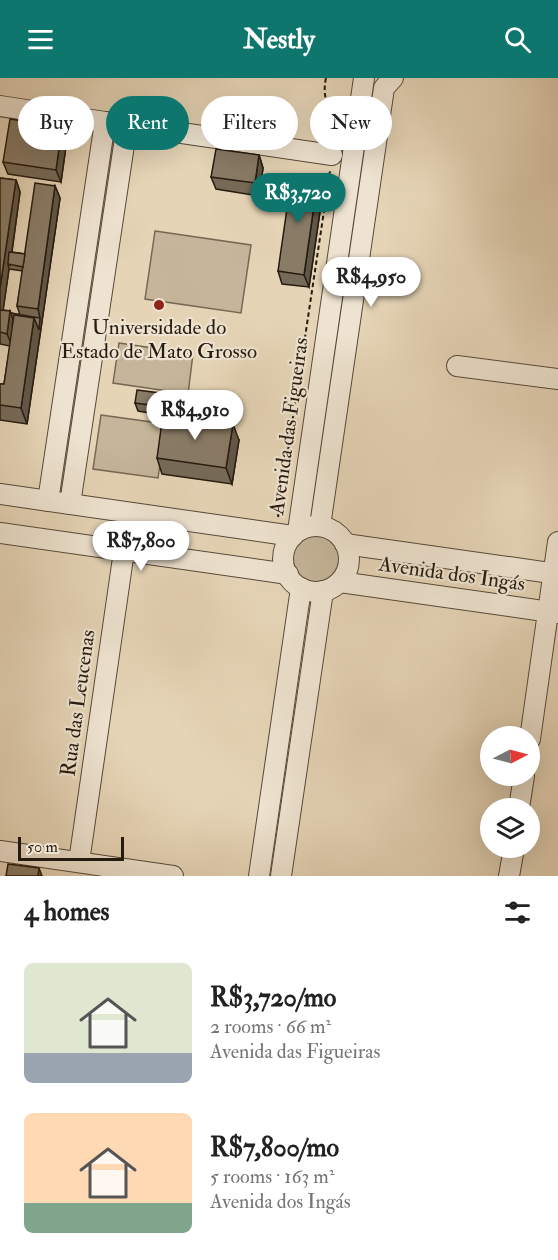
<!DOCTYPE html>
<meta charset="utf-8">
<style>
:root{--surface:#fff;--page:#f2f2f2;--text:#222;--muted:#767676;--accent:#0f766e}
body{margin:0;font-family:"IM FELL Double Pica",serif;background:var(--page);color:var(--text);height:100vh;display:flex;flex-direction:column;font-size:22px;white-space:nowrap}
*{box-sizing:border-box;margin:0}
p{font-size:20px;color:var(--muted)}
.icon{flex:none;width:33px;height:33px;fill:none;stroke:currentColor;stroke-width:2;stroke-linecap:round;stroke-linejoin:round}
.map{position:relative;height:798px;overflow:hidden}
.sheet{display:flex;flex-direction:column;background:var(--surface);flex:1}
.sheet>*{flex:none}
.banner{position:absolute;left:18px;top:18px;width:522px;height:54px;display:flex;gap:12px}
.needle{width:39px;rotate:84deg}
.buttons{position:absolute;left:480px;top:648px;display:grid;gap:12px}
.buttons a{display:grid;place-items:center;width:60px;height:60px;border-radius:50%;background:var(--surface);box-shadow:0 6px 24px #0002;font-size:30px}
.scale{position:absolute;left:18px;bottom:15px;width:106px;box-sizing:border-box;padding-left:6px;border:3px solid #261b0f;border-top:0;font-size:16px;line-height:21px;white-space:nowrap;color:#261b0f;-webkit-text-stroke:4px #eee3d0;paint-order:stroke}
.price{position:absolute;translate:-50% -51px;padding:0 14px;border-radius:21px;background:#fff;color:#222;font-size:20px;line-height:39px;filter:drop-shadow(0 2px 3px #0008)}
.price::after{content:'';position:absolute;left:50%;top:36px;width:18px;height:14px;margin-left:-9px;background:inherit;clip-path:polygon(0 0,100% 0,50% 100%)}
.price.selected{background:var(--accent);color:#fff}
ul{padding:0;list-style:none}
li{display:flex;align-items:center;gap:18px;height:150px;padding:0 24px}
li span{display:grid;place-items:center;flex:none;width:168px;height:120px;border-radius:9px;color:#555}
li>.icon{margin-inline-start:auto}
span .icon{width:72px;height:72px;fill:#fffc;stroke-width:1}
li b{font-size:26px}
h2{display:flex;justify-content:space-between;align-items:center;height:72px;padding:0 24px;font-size:26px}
.chip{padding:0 21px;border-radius:27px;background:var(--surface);box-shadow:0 6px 24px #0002;font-size:21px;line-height:54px}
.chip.selected{background:var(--accent);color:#fff}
header{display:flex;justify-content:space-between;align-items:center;height:78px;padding:0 24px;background:var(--accent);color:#fff;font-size:27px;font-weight:700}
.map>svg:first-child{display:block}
.green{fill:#c5b59a;stroke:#766854;stroke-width:1.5}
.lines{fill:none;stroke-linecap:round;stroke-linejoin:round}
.minor-casing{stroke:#564939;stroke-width:22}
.path{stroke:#261b0f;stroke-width:2;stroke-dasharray:4.5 3;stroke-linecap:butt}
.minor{stroke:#eee3d0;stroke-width:20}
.wall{fill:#766a58;stroke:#261b0f;stroke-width:1.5;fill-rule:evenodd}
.shaded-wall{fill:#605647;stroke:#261b0f;stroke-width:1.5}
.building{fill:#897b66;stroke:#261b0f;stroke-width:1.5}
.poi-dot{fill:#8f2418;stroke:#eee3d0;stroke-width:2}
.labels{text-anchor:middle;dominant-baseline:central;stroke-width:4.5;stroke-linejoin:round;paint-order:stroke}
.poi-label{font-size:21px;fill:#261b0f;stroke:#eee3d0}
.street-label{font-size:21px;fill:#261b0f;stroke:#eee3d0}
</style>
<header><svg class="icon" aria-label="menu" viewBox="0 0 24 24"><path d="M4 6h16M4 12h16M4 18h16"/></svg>Nestly<svg class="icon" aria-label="search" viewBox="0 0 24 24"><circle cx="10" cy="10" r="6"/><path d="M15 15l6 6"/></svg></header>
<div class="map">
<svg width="558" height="798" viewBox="0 0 558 798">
<rect width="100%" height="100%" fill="#e5d4b6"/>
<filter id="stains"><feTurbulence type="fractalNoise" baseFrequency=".00333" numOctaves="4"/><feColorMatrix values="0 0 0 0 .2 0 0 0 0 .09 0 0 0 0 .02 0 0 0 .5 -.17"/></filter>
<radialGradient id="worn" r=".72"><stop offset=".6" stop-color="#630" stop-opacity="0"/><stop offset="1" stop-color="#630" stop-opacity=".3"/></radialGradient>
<g class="green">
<polygon points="155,153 251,167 241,235 145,221"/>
<polygon points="119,265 193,276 188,316 113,305"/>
<polygon points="101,337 166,346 158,400 93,391"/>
<circle cx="316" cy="481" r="24"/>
</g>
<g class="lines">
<defs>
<g id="minor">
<polyline points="0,28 105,44"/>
<polyline points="127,47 332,77"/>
<polyline points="457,288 558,301"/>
<polyline points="0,416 293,458"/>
<polyline points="48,423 105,44 127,47 70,426"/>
<polyline points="320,448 384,10 393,0"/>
<circle cx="316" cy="481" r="33"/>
<polyline points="298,453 364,0"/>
<polyline points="0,455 288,496"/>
<polyline points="345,466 558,496"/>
<polyline points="340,504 558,535"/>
<polyline points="530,661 558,464"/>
<polyline points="519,730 524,698"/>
<polyline points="0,773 173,798"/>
<polyline points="79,784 124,473"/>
<polyline points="259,798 301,510"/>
<polyline points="281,798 323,513"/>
<polyline points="509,798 514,770"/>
</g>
</defs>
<use href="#minor" class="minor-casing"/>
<g class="path">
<path d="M 326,0 C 320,25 337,45 335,60"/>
<polyline points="278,439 330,93"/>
</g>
<use href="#minor" class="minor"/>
</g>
<g class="wall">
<polygon points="62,49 67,61 61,104 8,96 3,84"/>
<polygon points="259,77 263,90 259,118 216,111 211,99"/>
<path d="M 0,100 L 16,102 L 20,114 L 12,174 L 25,176 L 55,108 L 60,120 L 27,346 L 0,342 L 0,306 L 4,306 L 10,268 L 0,266 ZM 9,191 L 23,193 L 17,228 L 20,237 L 11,235 L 10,233 L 3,232 Z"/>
<polygon points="323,113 309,209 282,206 278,193"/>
<polygon points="163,324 161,337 138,333 135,325"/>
<polygon points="239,362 232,406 162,396 157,380"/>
</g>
<g class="shaded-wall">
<polygon points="62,49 67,61 61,104 56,92"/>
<polygon points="259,77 263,90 259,118 255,105"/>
<polygon points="318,100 323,113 309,209 304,197"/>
<polygon points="16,102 20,114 10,187 8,186 9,191 2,240 0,239 0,210"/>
<polygon points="55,108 60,120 27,346 21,330 34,240 40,240 38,231"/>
<polygon points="10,233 15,245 12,268 7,256"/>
<polygon points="160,315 163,324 161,337 158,328"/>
<polygon points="233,346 239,362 232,406 226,390"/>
<polygon points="39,790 42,798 38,798"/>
</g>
<g class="building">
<polygon points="10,41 62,49 56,92 3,84"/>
<polygon points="216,71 259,77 255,105 211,99"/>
<polygon points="292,96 318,100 304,197 278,193"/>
<polygon points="0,100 16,102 0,210"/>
<polygon points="35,105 55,108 38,231 17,228"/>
<polygon points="9,174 25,176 23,189 8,186"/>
<polygon points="0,232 10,233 7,256 0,254"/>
<polygon points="11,235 40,240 39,252 34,240 14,237 12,248 13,241"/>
<polygon points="14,237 34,240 21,330 0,327 0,306 4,306"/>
<polygon points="137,312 160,315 158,328 135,325"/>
<polygon points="163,336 233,346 226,390 157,380"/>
<polygon points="8,786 39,790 38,798 6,798"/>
</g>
<circle class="poi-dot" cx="159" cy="227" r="6"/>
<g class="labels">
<g class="poi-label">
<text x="159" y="249">Universidade do<tspan x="159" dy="24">Estado de Mato Grosso</tspan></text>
</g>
<g class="street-label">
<text transform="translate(289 348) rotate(-82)">Avenida das Figueiras</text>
<text transform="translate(452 496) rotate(8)">Avenida dos Ingás</text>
<text transform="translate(78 625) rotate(-82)">Rua das Leucenas</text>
</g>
</g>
<rect width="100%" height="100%" filter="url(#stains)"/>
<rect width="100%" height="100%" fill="url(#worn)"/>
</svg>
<div class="buttons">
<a><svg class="needle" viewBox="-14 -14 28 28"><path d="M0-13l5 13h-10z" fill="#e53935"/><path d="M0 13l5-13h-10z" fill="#767676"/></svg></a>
<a><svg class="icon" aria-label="layers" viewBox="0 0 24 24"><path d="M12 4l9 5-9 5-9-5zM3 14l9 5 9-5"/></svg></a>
</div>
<div class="scale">50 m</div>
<b class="price selected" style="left:298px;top:146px">R$3,720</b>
<b class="price" style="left:371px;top:230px">R$4,950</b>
<b class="price" style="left:195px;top:363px">R$4,910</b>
<b class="price" style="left:141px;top:494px">R$7,800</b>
<div class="banner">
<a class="chip">Buy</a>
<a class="chip selected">Rent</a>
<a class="chip">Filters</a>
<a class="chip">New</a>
</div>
</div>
<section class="sheet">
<h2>4 homes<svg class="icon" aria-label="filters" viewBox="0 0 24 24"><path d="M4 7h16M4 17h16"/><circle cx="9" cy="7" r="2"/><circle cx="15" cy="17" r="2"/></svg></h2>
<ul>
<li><span style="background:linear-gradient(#dfe7d0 75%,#9aa5b1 0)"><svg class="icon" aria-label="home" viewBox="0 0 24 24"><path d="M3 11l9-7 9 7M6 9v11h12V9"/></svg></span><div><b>R$3,720/mo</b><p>2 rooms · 66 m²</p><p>Avenida das Figueiras</p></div></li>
<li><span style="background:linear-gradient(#ffd9b3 75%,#7fa58c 0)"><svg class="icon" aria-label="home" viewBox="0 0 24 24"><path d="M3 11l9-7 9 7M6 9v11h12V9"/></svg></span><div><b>R$7,800/mo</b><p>5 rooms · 163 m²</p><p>Avenida dos Ingás</p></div></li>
</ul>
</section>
